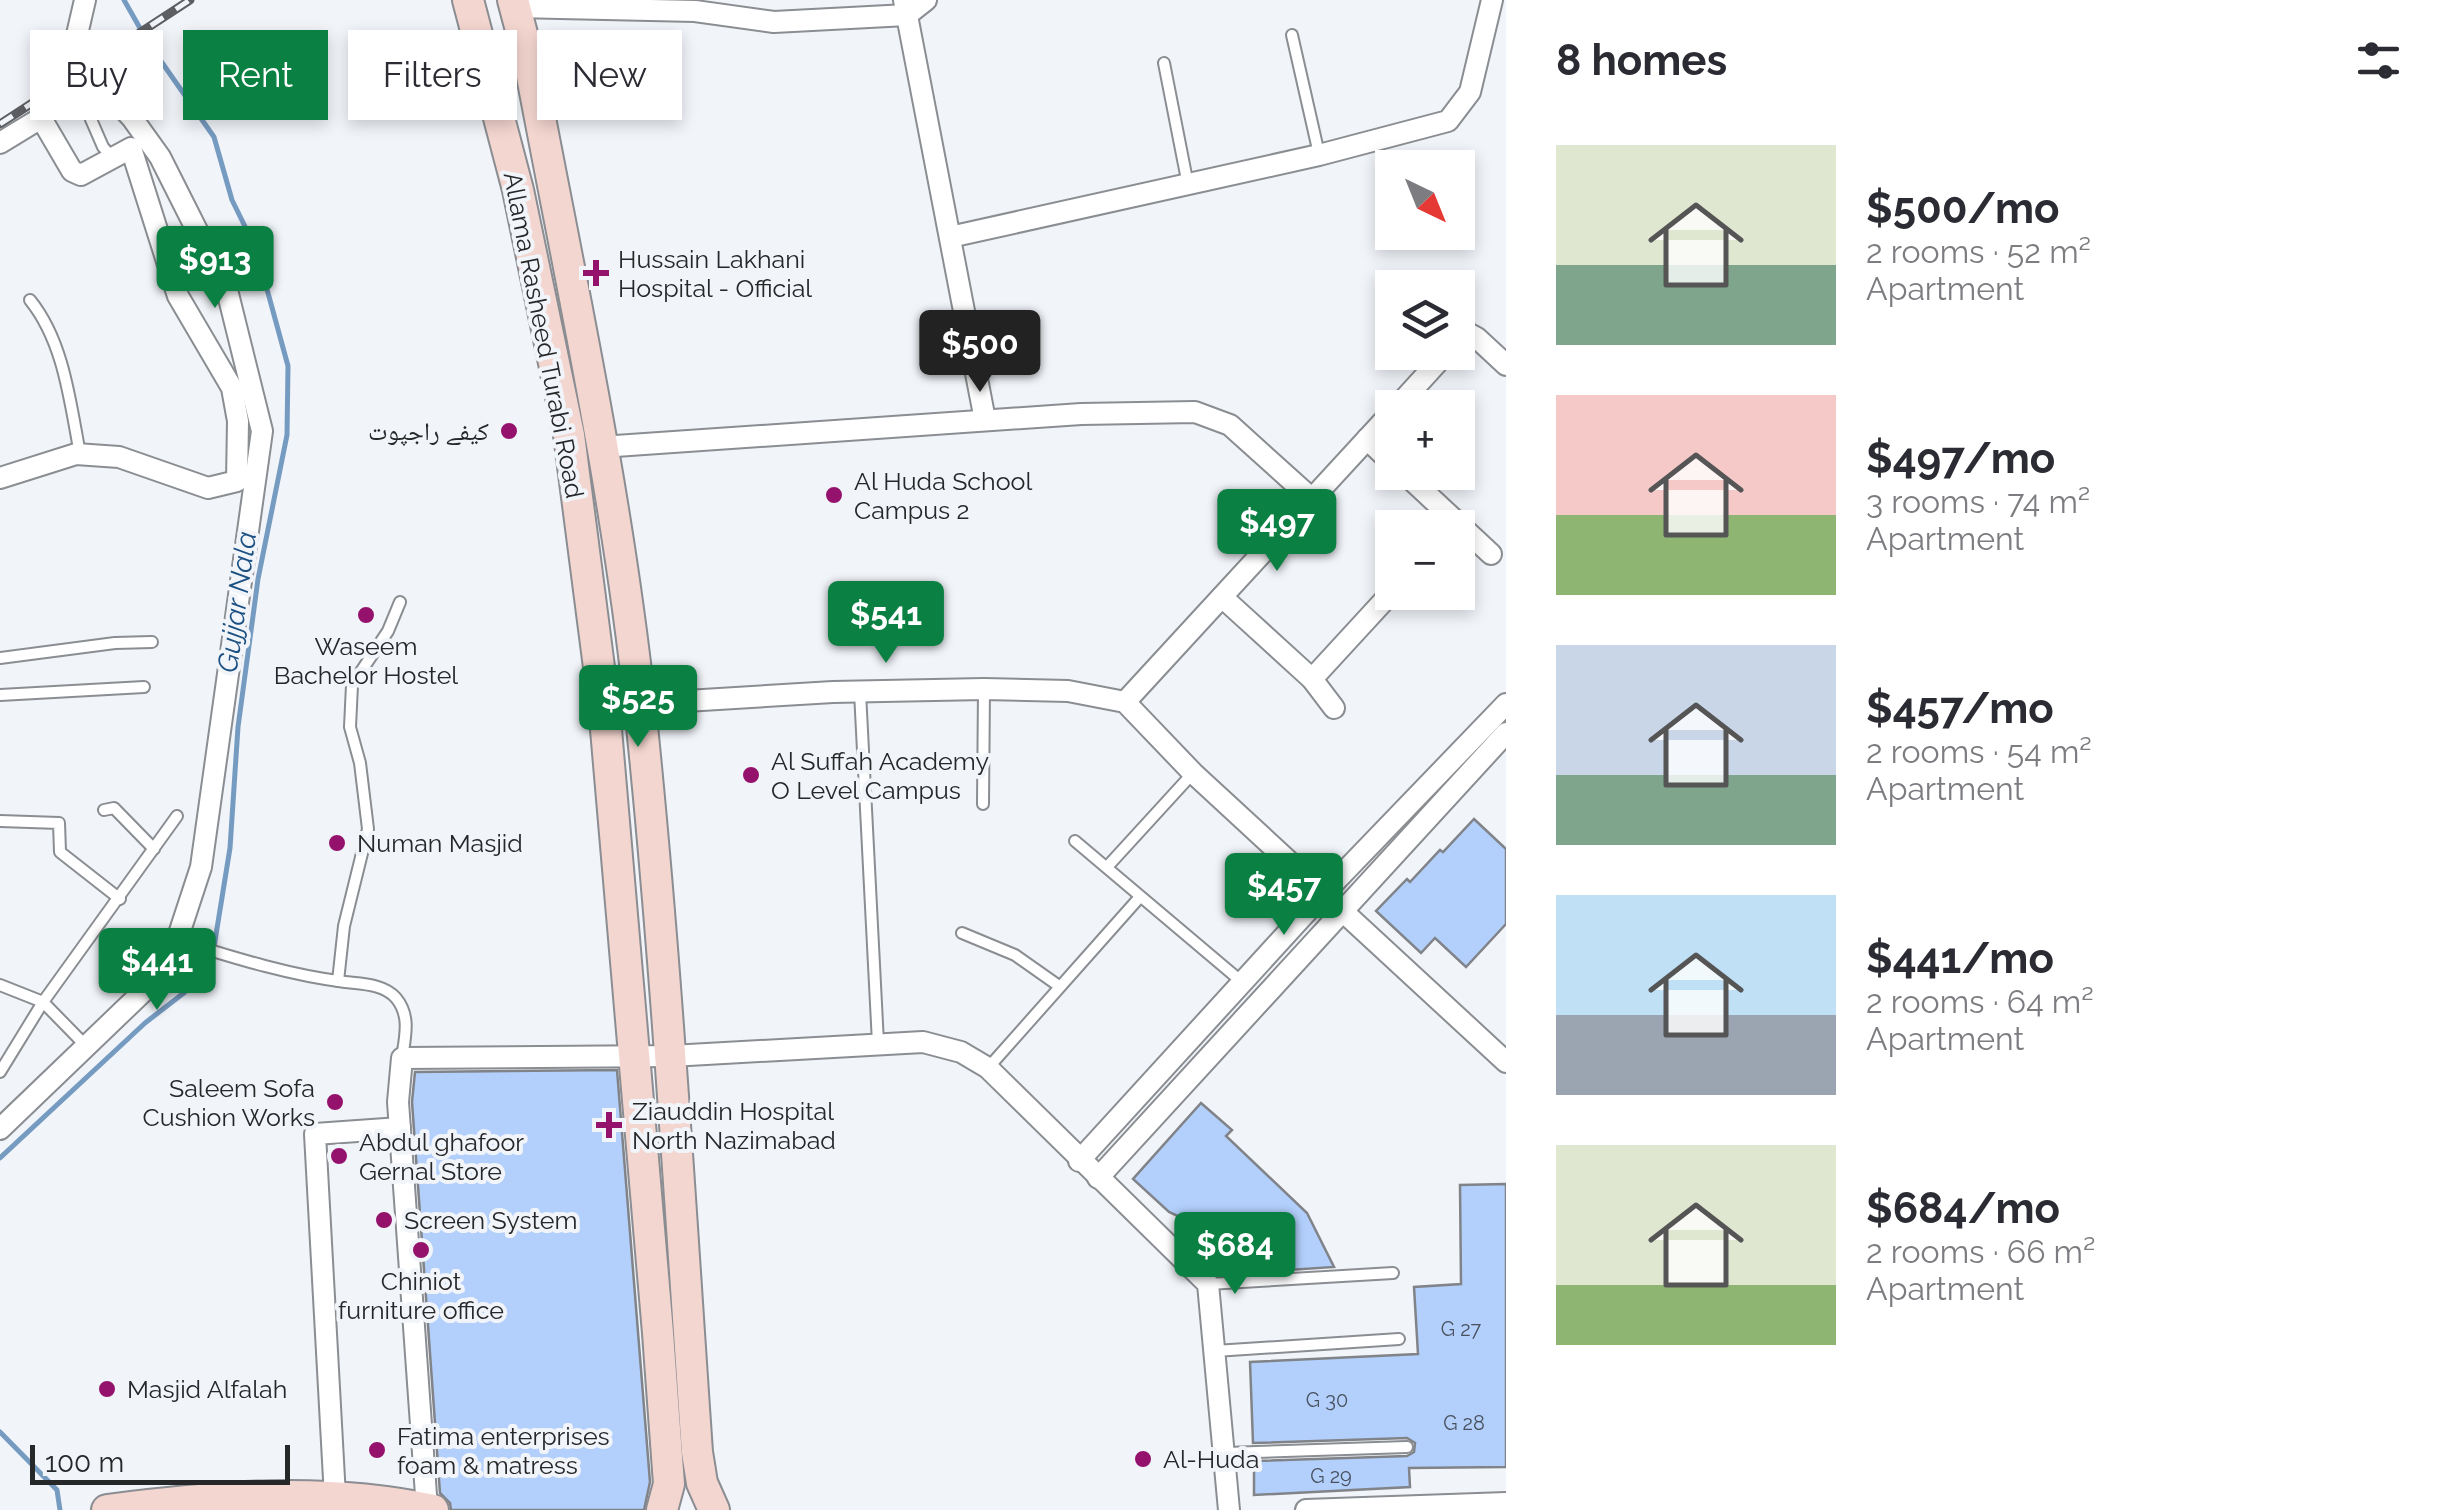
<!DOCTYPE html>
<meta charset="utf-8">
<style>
:root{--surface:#fff;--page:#f7f7f7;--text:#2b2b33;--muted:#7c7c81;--accent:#0b8043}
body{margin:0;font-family:Raleway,"Noto Naskh Arabic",sans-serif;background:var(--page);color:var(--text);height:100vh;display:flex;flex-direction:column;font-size:38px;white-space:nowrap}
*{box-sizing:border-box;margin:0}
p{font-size:32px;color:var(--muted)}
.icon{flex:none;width:55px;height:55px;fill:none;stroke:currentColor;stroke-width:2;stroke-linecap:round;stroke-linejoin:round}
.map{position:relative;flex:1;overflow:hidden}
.details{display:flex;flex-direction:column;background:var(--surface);width:950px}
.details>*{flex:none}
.top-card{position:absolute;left:30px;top:30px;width:950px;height:90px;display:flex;gap:20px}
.needle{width:65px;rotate:137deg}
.fabs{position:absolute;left:1375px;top:150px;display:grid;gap:20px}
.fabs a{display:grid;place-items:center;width:100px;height:100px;border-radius:0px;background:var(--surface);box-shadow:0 5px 15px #0003;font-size:50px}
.scale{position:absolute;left:30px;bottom:25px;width:260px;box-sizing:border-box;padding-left:10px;border:5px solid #262729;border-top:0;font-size:28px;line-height:35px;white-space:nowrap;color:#262729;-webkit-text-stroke:8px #f1f4f9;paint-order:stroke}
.price{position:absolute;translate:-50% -85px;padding:0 22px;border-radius:10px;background:var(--accent);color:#fff;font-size:32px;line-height:65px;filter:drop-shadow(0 2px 5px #0008)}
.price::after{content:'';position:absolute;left:50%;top:60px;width:30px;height:22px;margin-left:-15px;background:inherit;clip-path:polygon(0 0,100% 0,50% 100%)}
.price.current{background:#222;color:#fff}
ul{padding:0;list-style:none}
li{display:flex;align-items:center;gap:30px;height:250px;padding:0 50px}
li span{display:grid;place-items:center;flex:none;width:280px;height:200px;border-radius:0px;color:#555}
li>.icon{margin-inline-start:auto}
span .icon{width:120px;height:120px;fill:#fffc;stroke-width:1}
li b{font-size:42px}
h2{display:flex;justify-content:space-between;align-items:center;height:120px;padding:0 50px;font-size:42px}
.tag{padding:0 35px;border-radius:0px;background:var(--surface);box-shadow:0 5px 15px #0003;font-size:35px;line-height:90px}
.tag.current{background:var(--accent);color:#fff}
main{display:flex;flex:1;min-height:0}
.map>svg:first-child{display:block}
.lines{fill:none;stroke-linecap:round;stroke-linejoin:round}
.stream{stroke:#769bc1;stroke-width:5}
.building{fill:#b3d0fd;stroke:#808387;stroke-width:2.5}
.service-casing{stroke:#8a8d91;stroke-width:14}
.minor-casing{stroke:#8a8d91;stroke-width:24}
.secondary-casing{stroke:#8a8d91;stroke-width:34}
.service{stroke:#fff;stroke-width:10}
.minor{stroke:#fff;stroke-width:20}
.secondary{stroke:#f4d6d0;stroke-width:30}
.rail-casing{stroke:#5c5e61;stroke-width:9}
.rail{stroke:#f1f4f9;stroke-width:5;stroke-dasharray:15;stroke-linecap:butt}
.poi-dot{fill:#94126c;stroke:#f1f4f9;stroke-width:4}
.labels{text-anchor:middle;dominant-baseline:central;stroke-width:8;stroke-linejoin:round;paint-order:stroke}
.number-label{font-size:20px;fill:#49515e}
.poi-label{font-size:25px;fill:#262729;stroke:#f1f4f9;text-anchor:start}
.street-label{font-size:25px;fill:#262729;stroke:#f1f4f9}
.water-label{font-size:28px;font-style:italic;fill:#1b5082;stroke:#f1f4f9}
</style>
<main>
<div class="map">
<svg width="1506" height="1510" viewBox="0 0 1506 1510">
<rect width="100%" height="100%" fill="#f1f4f9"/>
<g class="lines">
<g class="stream">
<polyline points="0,1158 145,1023 185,992 214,947 230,848 238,727 258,579 287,435 288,366 256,249 232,200 214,137 149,44 124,0"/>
<polyline points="0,1432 57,1490 60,1510"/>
</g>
</g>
<g class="building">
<polygon points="1474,819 1506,849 1506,924 1466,967 1435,938 1421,953 1376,911 1407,879 1410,882 1440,850 1443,852"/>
<polygon points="617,1070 650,1482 644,1510 451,1510 450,1503 440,1493 412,1102 415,1072"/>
<polygon points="1201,1103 1232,1130 1226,1136 1307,1213 1334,1267 1228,1274 1225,1220 1209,1231 1169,1212 1133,1179"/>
<polygon points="1506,1184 1506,1467 1409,1468 1410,1487 1254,1495 1254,1461 1407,1456 1414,1452 1415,1443 1407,1438 1253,1443 1250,1362 1418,1354 1414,1287 1461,1284 1460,1185"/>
</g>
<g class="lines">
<defs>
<g id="service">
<polyline points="1292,35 1319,154"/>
<polyline points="1164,63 1188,185"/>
<polyline points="80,94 103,147 112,157"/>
<path d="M 30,300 C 64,342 70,402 80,454"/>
<polyline points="0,658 115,643 152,642"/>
<polyline points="860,692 878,1043"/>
<polyline points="0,695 144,687"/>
<polyline points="983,804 984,689"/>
<polyline points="104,810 114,808 154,849"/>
<polyline points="0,821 59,823 60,852 120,899"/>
<polyline points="1075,841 1242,982"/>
<polyline points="1107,867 1193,773"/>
<polyline points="962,933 1015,955 1059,986"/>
<path d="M 177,940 C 232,957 288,975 345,982 C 362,984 384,984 396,998 C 411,1016 405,1037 402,1058"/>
<polyline points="338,981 344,926 368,829 360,763 350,727 352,685 388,631 400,602"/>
<polyline points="0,985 43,1002 86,1046"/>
<polyline points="988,1068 1139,898"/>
<polyline points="0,1072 43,1002 177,816"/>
<polyline points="1208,1284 1393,1273"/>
<polyline points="1215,1351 1399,1339"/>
<polyline points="1226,1453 1407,1447"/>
</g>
<g id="minor">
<polyline points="904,0 985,420"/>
<polyline points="515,7 695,11 774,22 907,15 926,0"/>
<polyline points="0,143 41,118 72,171 81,175 131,148 178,296 232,388 238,421 237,481 208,488 119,457 76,454 0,478"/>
<polyline points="950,237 1319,155 1448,121 1470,92 1492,0"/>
<polyline points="1458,341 1466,332 1477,338 1506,365"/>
<polyline points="1396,408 1447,352"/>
<polyline points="1367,439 1392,463"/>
<polyline points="601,447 1081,414 1195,412 1230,425 1312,499"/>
<polyline points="1403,472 1491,554"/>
<polyline points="1222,597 1312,679 1334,708"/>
<polyline points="1312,679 1392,592"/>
<polyline points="1125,702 1392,412"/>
<polyline points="604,706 833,692 984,689 1068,691 1125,702 1193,773 1506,1062"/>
<polyline points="0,1129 149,986 177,940 201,867 262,431 227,290 160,157 132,118 117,102 98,89 73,52 85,0"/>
<polyline points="1079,1161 1323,894 1506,704"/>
<polyline points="1098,1178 1506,733"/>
<polyline points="335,1497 315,1134 400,1128"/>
<polyline points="427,1509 398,1102 402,1058 671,1056 923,1042 961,1052 988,1068 1208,1284 1229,1510"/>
<polyline points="1306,1510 1506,1503"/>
</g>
<g id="secondary">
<polyline points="468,0 518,190 569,435 604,706 658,1333 669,1484 662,1510"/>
<path d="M 513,0 L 529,60 C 569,274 617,490 640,707 C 666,955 680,1204 697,1452 L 702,1483 L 714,1510"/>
<path d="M 107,1510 C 214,1496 327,1487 433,1510"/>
</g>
</defs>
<use href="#service" class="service-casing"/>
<use href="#minor" class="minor-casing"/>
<use href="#secondary" class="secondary-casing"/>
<use href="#service" class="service"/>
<use href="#minor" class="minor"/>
<use href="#secondary" class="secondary"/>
<defs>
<polyline id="rail" points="0,124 190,0"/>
</defs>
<use href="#rail" class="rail-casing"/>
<use href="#rail" class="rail"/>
</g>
<g class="poi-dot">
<path d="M591 258h10v10h10v10h-10v10h-10v-10h-10v-10h10z"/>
<circle cx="509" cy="431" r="10"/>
<circle cx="834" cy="495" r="10"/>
<circle cx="366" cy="615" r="10"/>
<circle cx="751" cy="775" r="10"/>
<circle cx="337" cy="843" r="10"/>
<circle cx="335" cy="1102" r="10"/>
<path d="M604 1110h10v10h10v10h-10v10h-10v-10h-10v-10h10z"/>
<circle cx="339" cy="1156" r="10"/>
<circle cx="384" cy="1220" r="10"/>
<circle cx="421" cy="1250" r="10"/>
<circle cx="107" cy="1389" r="10"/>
<circle cx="377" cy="1450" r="10"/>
<circle cx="1143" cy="1459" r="10"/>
</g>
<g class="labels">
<g class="number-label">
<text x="1461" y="1329">G 27</text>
<text x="1327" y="1400">G 30</text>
<text x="1464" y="1423">G 28</text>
<text x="1331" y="1476">G 29</text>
</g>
<g class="poi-label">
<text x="618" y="259">Hussain Lakhani<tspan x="618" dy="29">Hospital - Official</tspan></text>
<text x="489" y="431" text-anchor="end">کیفے راجپوت</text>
<text x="854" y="481">Al Huda School<tspan x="854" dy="29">Campus 2</tspan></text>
<text x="366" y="646" text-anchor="middle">Waseem<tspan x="366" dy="29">Bachelor Hostel</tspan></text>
<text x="771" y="761">Al Suffah Academy<tspan x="771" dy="29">O Level Campus</tspan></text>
<text x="357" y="843">Numan Masjid</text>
<text x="315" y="1088" text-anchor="end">Saleem Sofa<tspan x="315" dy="29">Cushion Works</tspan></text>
<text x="632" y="1111">Ziauddin Hospital<tspan x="632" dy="29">North Nazimabad</tspan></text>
<text x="359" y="1142">Abdul ghafoor<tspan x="359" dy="29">Gernal Store</tspan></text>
<text x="404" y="1220">Screen System</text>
<text x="421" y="1281" text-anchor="middle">Chiniot<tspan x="421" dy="29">furniture office</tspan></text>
<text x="127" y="1389">Masjid Alfalah</text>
<text x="397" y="1436">Fatima enterprises<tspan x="397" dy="29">foam &amp; matress</tspan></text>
<text x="1163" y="1459">Al-Huda</text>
</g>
<g class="street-label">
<text transform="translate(544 335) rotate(79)">Allama Rasheed Turabi Road</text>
</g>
<g class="water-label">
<text transform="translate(237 602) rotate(-82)">Gujjar Nala</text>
</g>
</g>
</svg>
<div class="fabs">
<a><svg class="needle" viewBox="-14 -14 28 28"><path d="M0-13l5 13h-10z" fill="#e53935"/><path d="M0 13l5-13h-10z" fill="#7c7c81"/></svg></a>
<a><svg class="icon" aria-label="layers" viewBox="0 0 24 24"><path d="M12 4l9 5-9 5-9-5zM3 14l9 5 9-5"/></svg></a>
<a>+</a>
<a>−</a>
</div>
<div class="scale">100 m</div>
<b class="price" style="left:215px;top:311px">$913</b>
<b class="price current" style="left:980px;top:395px">$500</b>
<b class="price" style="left:1277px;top:574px">$497</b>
<b class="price" style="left:886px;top:666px">$541</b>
<b class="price" style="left:638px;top:750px">$525</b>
<b class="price" style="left:1284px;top:938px">$457</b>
<b class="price" style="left:157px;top:1013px">$441</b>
<b class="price" style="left:1235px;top:1297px">$684</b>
<div class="top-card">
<a class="tag">Buy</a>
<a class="tag current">Rent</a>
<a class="tag">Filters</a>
<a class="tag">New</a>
</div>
</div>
<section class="details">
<h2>8 homes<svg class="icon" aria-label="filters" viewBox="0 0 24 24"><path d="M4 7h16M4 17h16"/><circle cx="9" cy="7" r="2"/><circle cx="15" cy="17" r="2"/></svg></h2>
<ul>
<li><span style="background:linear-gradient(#dfe7d0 60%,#7fa58c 0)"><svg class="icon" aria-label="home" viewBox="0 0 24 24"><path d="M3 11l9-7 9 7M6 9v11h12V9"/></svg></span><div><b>$500/mo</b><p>2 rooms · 52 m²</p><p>Apartment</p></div></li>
<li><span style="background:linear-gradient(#f6c9c9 60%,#8fb573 0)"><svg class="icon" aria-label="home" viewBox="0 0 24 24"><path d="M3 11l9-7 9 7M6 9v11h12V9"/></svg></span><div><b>$497/mo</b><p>3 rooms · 74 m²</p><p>Apartment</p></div></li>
<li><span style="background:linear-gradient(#c9d6e8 65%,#7fa58c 0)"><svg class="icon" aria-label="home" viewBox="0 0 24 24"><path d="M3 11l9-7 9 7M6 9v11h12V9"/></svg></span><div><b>$457/mo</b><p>2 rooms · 54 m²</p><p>Apartment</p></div></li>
<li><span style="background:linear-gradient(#bfe0f5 60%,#9aa5b1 0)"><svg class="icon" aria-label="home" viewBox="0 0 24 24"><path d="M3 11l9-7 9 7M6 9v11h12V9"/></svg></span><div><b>$441/mo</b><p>2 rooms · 64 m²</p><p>Apartment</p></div></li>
<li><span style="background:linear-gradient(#dfe7d0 70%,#8fb573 0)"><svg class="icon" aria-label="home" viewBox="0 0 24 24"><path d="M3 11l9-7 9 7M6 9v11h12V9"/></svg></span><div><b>$684/mo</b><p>2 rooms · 66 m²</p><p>Apartment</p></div></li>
</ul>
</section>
</main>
